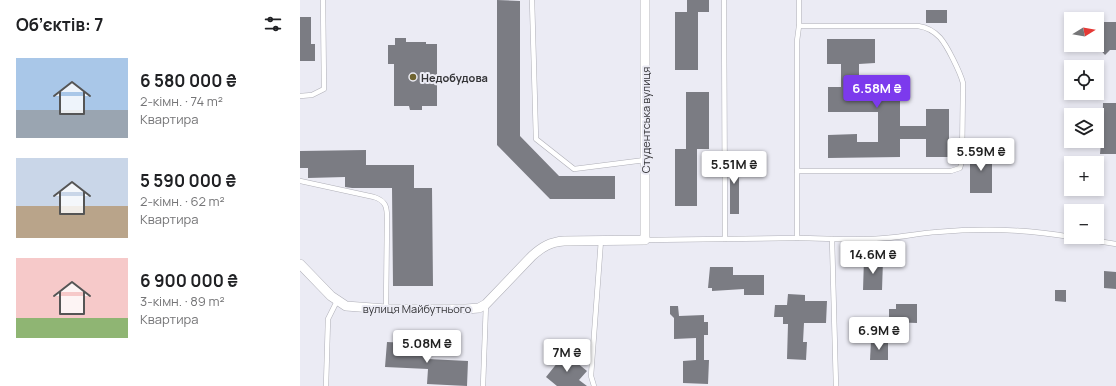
<!DOCTYPE html>
<html lang="uk">
<meta charset="utf-8">
<style>
:root{--surface:#fff;--page:#f2f2f2;--text:#202124;--muted:#757577;--accent:#7c3aed}
body{margin:0;font-family:Manrope,sans-serif;background:var(--page);color:var(--text);height:100vh;display:flex;flex-direction:column;font-size:15px;white-space:nowrap}
*{box-sizing:border-box;margin:0}
p{font-size:13px;color:var(--muted)}
.icon{flex:none;width:22px;height:22px;fill:none;stroke:currentColor;stroke-width:2;stroke-linecap:round;stroke-linejoin:round}
.map{position:relative;flex:1;overflow:hidden}
.drawer{display:flex;flex-direction:column;background:var(--surface);width:300px}
.drawer>*{flex:none}
.needle{width:26px;rotate:79deg}
.controls{position:absolute;left:764px;top:12px;display:grid;gap:8px}
.controls a{display:grid;place-items:center;width:40px;height:40px;border-radius:0px;background:var(--surface);box-shadow:0 2px 6px #0003;font-size:20px}
.price{position:absolute;translate:-50% -34px;padding:0 9px;border-radius:4px;background:#fff;color:#222;font-size:13px;line-height:26px;filter:drop-shadow(0 1px 2px #0008)}
.price::after{content:'';position:absolute;left:50%;top:24px;width:12px;height:9px;margin-left:-6px;background:inherit;clip-path:polygon(0 0,100% 0,50% 100%)}
.price.current{background:var(--accent);color:#fff}
ul{padding:0;list-style:none}
li{display:flex;align-items:center;gap:12px;height:100px;padding:0 16px}
li span{display:grid;place-items:center;flex:none;width:112px;height:80px;border-radius:0px;color:#555}
li>.icon{margin-inline-start:auto}
span .icon{width:48px;height:48px;fill:#fffc;stroke-width:1}
li b{font-size:17px}
h2{display:flex;justify-content:space-between;align-items:center;height:48px;padding:0 16px;font-size:17px}
main{display:flex;flex:1;min-height:0}
.map>svg:first-child{display:block}
.building{fill:#7b7c83}
.lines{fill:none;stroke-linecap:round;stroke-linejoin:round}
.lane-casing{stroke:#afafb7;stroke-width:5.5}
.street-casing{stroke:#afafb7;stroke-width:10}
.lane{stroke:#fff;stroke-width:4.5}
.street{stroke:#fff;stroke-width:9}
.poi-dot{fill:#6f6431;stroke:#ebebf4;stroke-width:1.5}
.labels{text-anchor:middle;dominant-baseline:central;stroke-width:4;stroke-linejoin:round;paint-order:stroke}
.poi-label{font-size:11px;font-weight:bold;fill:#353538;stroke:#ebebf4;text-anchor:start}
.street-label{font-size:11px;fill:#353538;stroke:#ebebf4}
</style>
<main>
<section class="drawer">
<h2>Об’єктів: 7<svg class="icon" aria-label="filters" viewBox="0 0 24 24"><path d="M4 7h16M4 17h16"/><circle cx="9" cy="7" r="2"/><circle cx="15" cy="17" r="2"/></svg></h2>
<ul>
<li><span style="background:linear-gradient(#a9c7e8 65%,#9aa5b1 0)"><svg class="icon" aria-label="home" viewBox="0 0 24 24"><path d="M3 11l9-7 9 7M6 9v11h12V9"/></svg></span><div><b>6 580 000 ₴</b><p>2-кімн. · 74 m²</p><p>Квартира</p></div></li>
<li><span style="background:linear-gradient(#c9d6e8 60%,#b9a48a 0)"><svg class="icon" aria-label="home" viewBox="0 0 24 24"><path d="M3 11l9-7 9 7M6 9v11h12V9"/></svg></span><div><b>5 590 000 ₴</b><p>2-кімн. · 62 m²</p><p>Квартира</p></div></li>
<li><span style="background:linear-gradient(#f6c9c9 75%,#8fb573 0)"><svg class="icon" aria-label="home" viewBox="0 0 24 24"><path d="M3 11l9-7 9 7M6 9v11h12V9"/></svg></span><div><b>6 900 000 ₴</b><p>3-кімн. · 89 m²</p><p>Квартира</p></div></li>
</ul>
</section>
<div class="map">
<svg width="816" height="386" viewBox="0 0 816 386">
<rect width="100%" height="100%" fill="#ebebf4"/>
<g class="building">
<polygon points="197,0 220,1 220,136 259,176 315,176 315,199 250,199 197,145"/>
<polygon points="387,0 409,0 409,12 398,12 398,70 375,70 375,12 387,12"/>
<rect x="626" y="10" width="21" height="13"/>
<polygon points="0,17 11,17 11,44 15,44 15,61 0,61"/>
<polygon points="797,22 816,22 816,50 810,50 805,55 797,46"/>
<polygon points="95,38 106,38 106,42 126,42 126,44 137,44 137,106 122,106 122,110 110,110 109,106 94,106 94,64 88,64 88,45 95,45"/>
<polygon points="527,39 575,39 575,63 559,64 559,87 600,87 600,126 626,126 626,109 649,109 649,157 626,157 626,139 600,139 600,157 528,158 528,135 557,134 557,142 578,142 578,112 528,112 528,87 541,87 541,64 527,64"/>
<polygon points="386,92 409,92 409,149 397,149 397,206 375,206 375,149 386,149"/>
<polygon points="803,103 816,103 816,154 800,154 801,142 802,142"/>
<polygon points="66,150 66,165 114,165 114,188 132,188 133,286 93,286 92,188 52,188 45,187 45,177 8,178 8,168 0,168 0,151"/>
<rect x="670" y="150" width="22" height="43"/>
<polygon points="430,153 439,160 439,214 430,214"/>
<polygon points="564,259 583,260 582,290 563,290"/>
<polygon points="410,267 433,267 433,275 464,275 464,295 444,295 444,289 412,291 412,288 408,288"/>
<polygon points="804,271 816,272 816,289 804,288"/>
<polygon points="755,290 766,290 766,302 755,301"/>
<polygon points="488,294 505,295 505,301 527,301 526,323 504,323 503,342 507,342 506,360 487,359 488,324 483,324 483,317 474,317 475,305 487,305"/>
<polygon points="596,304 617,304 617,323 589,322 589,309 596,309"/>
<polygon points="370,306 378,306 379,316 404,315 404,322 408,322 408,335 404,335 404,360 409,360 408,384 383,383 383,361 396,360 396,338 374,339 374,318 370,314"/>
<polygon points="571,341 588,341 588,360 570,360"/>
<polygon points="87,342 129,344 128,359 168,361 167,386 127,384 128,369 85,367"/>
<polygon points="262,357 271,358 287,371 279,380 287,386 257,386 246,377"/>
</g>
<g class="lines">
<defs>
<g id="lane">
<polyline points="232,0 236,139 274,169 345,160"/>
<polyline points="424,0 425,239"/>
<polyline points="0,96 12,95 24,89 23,0"/>
<path d="M 497,171 L 651,171 L 660,168 L 662,161 L 663,83 C 661,75 657,67 653,59 C 645,43 638,29 618,26 L 499,26"/>
<path d="M 0,181 L 74,197 C 86,201 87,207 87,218 L 86,309"/>
<polyline points="773,237 816,244"/>
<path d="M 497,238 C 527,238 556,241 586,238 C 603,237 620,233 637,232 C 683,228 726,229 771,237"/>
<polyline points="532,239 536,386"/>
<polyline points="345,240 497,238 497,41 499,26 499,0"/>
<polyline points="26,386 28,319 37,301"/>
<polyline points="183,386 186,304"/>
<polyline points="294,386 291,376 301,240"/>
</g>
<path id="street" d="M 0,264 L 31,296 L 46,306 L 86,309 L 166,309 L 179,308 L 186,304 L 232,256 C 242,247 250,242 264,241 L 345,240 L 345,0"/>
</defs>
<use href="#lane" class="lane-casing"/>
<use href="#street" class="street-casing"/>
<use href="#lane" class="lane"/>
<use href="#street" class="street"/>
</g>
<circle class="poi-dot" cx="113" cy="77" r="4"/>
<g class="labels">
<g class="poi-label">
<text x="121" y="77">Недобудова</text>
</g>
<g class="street-label">
<text transform="translate(345 120) rotate(-90)">Студентська вулиця</text>
<text x="117" y="308">вулиця Майбутнього</text>
</g>
</g>
</svg>
<div class="controls">
<a><svg class="needle" viewBox="-14 -14 28 28"><path d="M0-13l5 13h-10z" fill="#e53935"/><path d="M0 13l5-13h-10z" fill="#757577"/></svg></a>
<a><svg class="icon" aria-label="locate" viewBox="0 0 24 24"><circle cx="12" cy="12" r="6"/><path d="M12 2v4M12 18v4M2 12h4M18 12h4"/></svg></a>
<a><svg class="icon" aria-label="layers" viewBox="0 0 24 24"><path d="M12 4l9 5-9 5-9-5zM3 14l9 5 9-5"/></svg></a>
<a>+</a>
<a>−</a>
</div>
<b class="price current" style="left:577px;top:109px">6.58M ₴</b>
<b class="price" style="left:681px;top:172px">5.59M ₴</b>
<b class="price" style="left:434px;top:185px">5.51M ₴</b>
<b class="price" style="left:573px;top:275px">14.6M ₴</b>
<b class="price" style="left:579px;top:351px">6.9M ₴</b>
<b class="price" style="left:127px;top:364px">5.08M ₴</b>
<b class="price" style="left:267px;top:373px">7M ₴</b>
</div>
</main>
